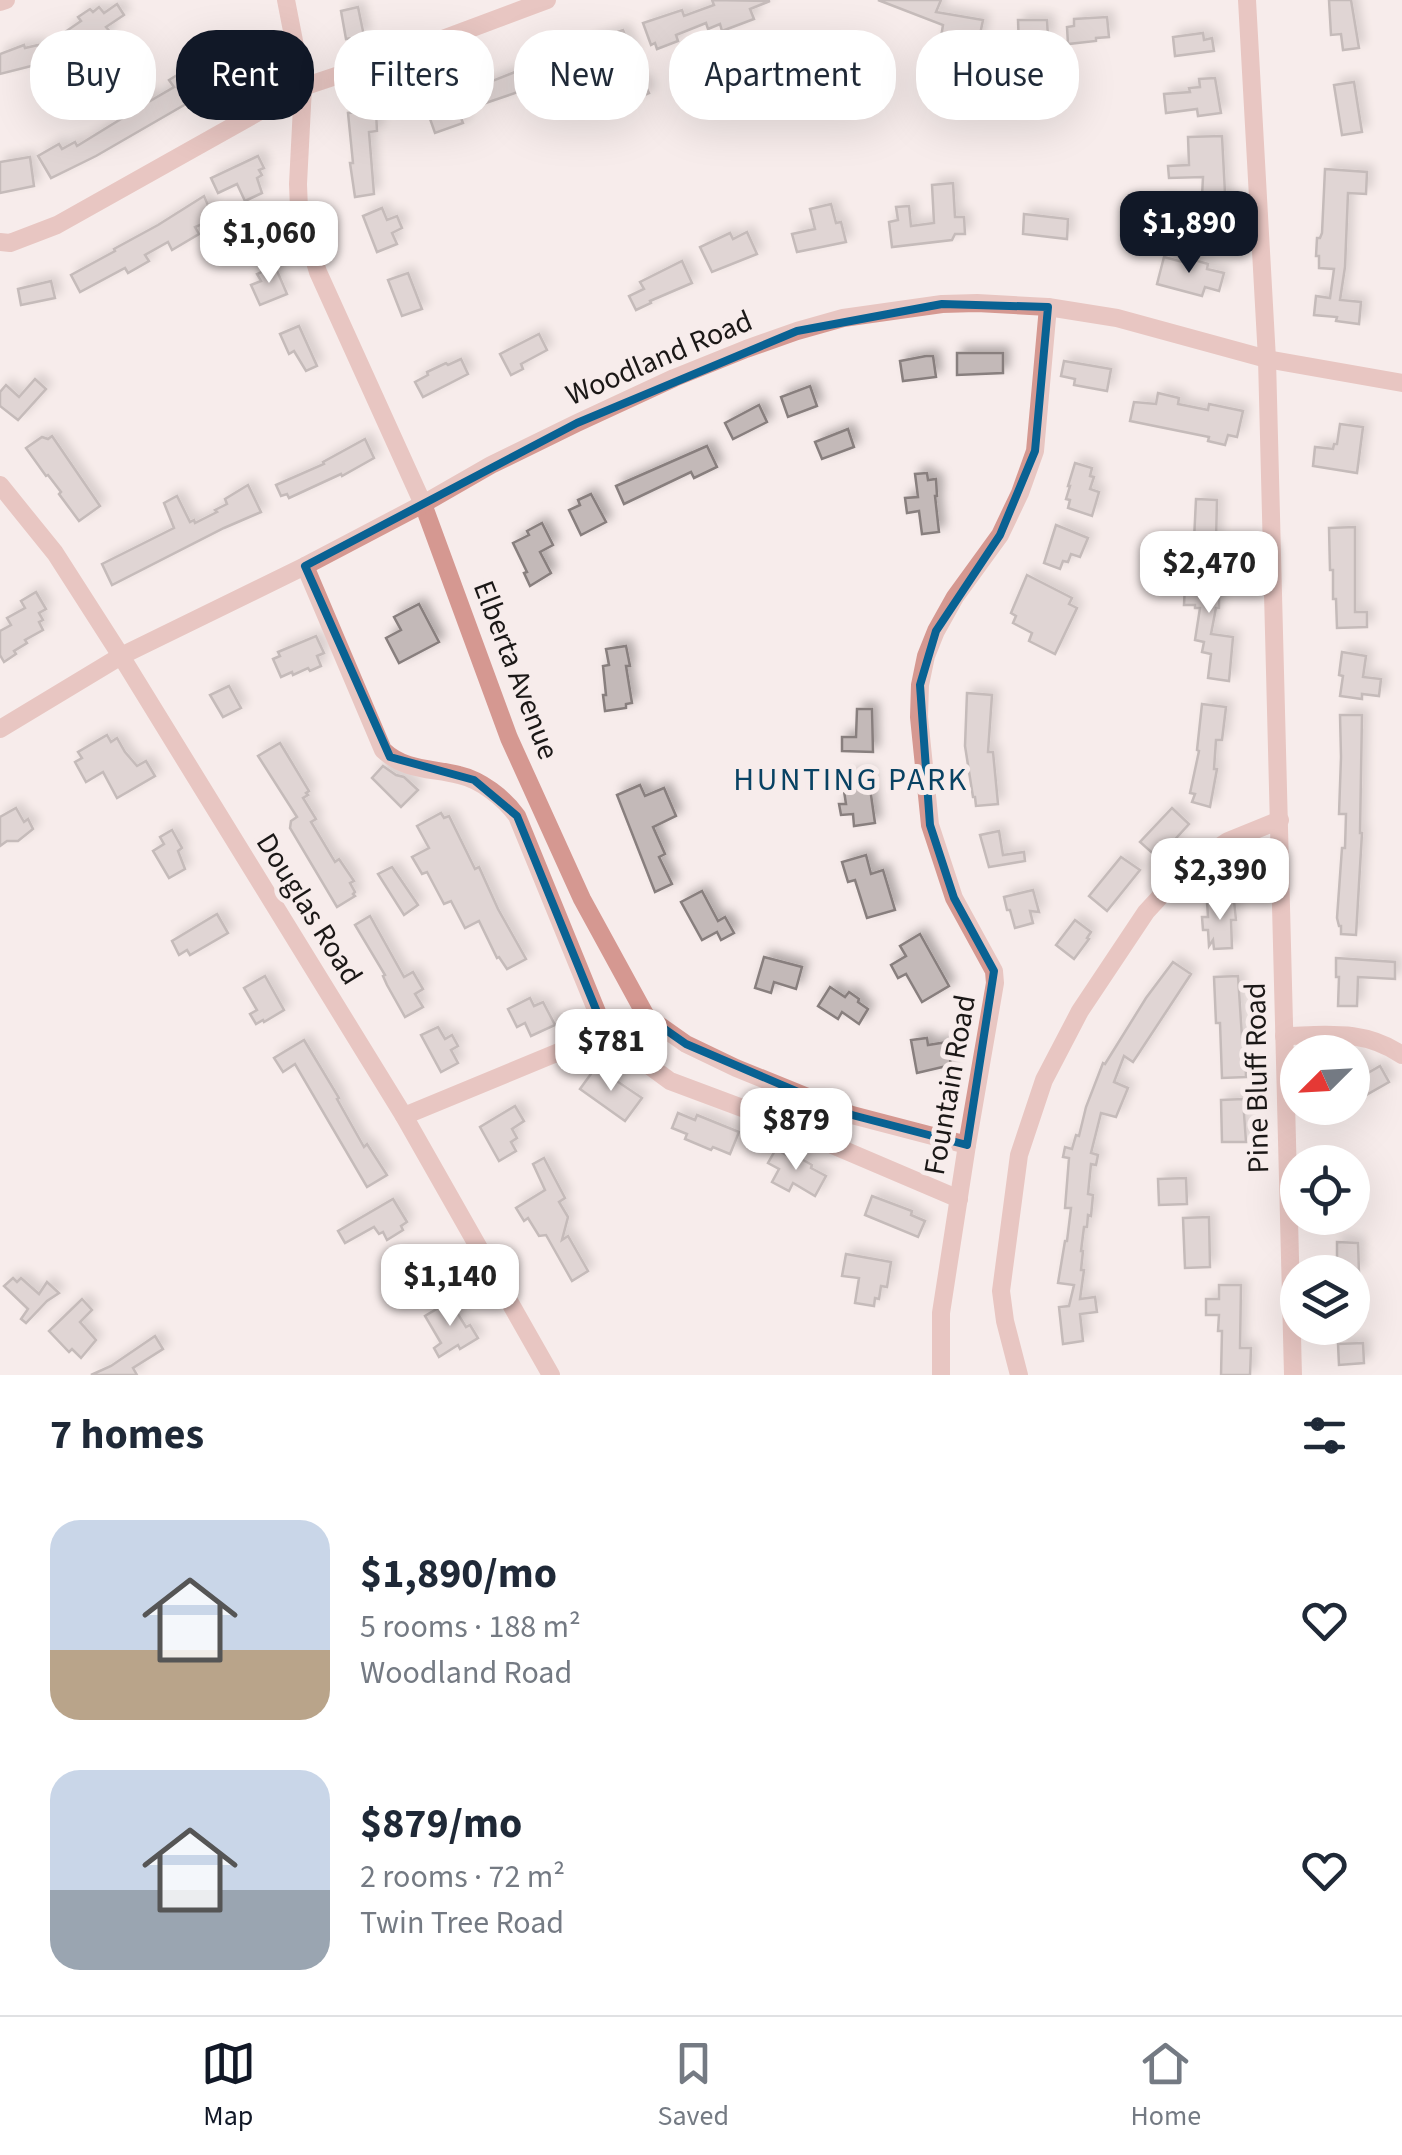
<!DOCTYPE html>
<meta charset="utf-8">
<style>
:root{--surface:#fff;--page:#f6f6f7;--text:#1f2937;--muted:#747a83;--line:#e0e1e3;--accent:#111827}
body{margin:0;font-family:"Source Sans 3",sans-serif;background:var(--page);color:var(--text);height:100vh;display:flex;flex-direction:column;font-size:38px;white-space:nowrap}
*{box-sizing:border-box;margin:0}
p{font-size:32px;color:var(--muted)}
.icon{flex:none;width:55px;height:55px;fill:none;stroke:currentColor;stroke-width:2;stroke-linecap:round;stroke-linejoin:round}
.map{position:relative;height:1375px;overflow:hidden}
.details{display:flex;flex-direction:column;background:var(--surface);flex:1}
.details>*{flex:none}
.top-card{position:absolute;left:30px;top:30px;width:1342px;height:90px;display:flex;gap:20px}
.needle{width:65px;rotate:246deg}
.fabs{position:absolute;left:1280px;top:1035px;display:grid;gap:20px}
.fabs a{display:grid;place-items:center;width:90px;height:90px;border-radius:50%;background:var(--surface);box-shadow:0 10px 40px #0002;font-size:50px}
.price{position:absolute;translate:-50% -85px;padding:0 22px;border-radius:20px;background:#fff;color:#222;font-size:32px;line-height:65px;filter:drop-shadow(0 2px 5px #0008)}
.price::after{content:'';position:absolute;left:50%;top:60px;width:30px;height:22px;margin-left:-15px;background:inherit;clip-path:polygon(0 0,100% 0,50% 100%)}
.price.active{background:var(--accent);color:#fff}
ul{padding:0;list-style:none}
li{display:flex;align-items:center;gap:30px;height:250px;padding:0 50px}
li span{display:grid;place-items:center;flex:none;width:280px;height:200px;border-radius:30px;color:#555}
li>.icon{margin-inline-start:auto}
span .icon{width:120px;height:120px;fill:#fffc;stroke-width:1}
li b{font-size:42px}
h2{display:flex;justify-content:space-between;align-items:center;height:120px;padding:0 50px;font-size:42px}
.chip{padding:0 35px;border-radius:40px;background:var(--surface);box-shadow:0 10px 40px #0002;font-size:35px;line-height:90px}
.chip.active{background:var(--accent);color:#fff}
.menu{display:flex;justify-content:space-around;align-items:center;height:140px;border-top:2px solid var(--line);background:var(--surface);font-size:28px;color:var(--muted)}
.menu a{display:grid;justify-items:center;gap:5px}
.menu .active{color:var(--accent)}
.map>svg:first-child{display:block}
.building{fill:#c3b9b8;stroke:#887f7e;stroke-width:2.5;filter:url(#shadow)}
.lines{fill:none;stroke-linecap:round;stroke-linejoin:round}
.minor{stroke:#d59891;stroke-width:18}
.marked{fill:none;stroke:#096293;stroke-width:8;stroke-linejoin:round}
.labels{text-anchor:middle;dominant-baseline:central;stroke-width:10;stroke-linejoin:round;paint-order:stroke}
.street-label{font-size:30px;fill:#1b1817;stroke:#f7eceb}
.neighbourhood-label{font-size:32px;letter-spacing:2.5px;fill:#084263;stroke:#f7eceb}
</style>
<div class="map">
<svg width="1402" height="1375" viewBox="0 0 1402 1375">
<defs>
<filter id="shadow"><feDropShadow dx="6" dy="-6" stdDeviation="5" flood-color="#0004"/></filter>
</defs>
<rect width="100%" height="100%" fill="#f7eceb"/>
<g class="building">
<polygon points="712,0 770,1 750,9 754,19 722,31 720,24 708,29 706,23 676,35 678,41 657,49 655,43 651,45 643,23 682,10 684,16 714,5"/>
<polygon points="878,0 941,0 936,12 983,20 977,49 962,46 958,65 937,61 943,25"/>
<polygon points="1329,0 1351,0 1359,48 1343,50 1341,34 1331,35"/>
<polygon points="117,4 124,15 106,27 111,33 98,42 96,38 80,49 78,46 76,48 65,32 81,21 78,17 90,9 93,12 99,7 104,13"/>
<polygon points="358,7 364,36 346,39 341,11"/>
<polygon points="1107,17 1109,37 1096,38 1096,41 1068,44 1067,27 1074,26 1074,19"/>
<polygon points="1018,20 1047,20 1048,37 1030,38 1030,48 1019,48"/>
<polygon points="623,30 633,54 609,65 606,59 581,69 583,73 546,87 535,58 559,50 560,52 568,49 572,61 593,53 588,42"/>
<polygon points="1203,33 1204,40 1212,38 1214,51 1175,56 1173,37"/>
<polygon points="24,45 25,48 38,45 43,63 0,74 0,54"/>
<polygon points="244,46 255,64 96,156 51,178 38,156 59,144 62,149 75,142 77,146 129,114 126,108 147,95 150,101 174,87 169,80 187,69 191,77"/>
<polygon points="515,72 521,91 465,110 466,112 460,115 463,123 435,133 429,116 434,114 430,103 492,83 492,81"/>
<polygon points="1215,78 1221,113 1198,116 1197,109 1166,113 1164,94 1190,92 1189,88 1200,87 1199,79"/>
<polygon points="643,80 649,93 606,112 598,88 611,83 614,90"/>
<polygon points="1354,82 1362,132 1342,135 1334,85"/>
<polygon points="376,111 377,131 369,132 374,194 355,197 350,163 353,163 348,113"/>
<polygon points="1222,136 1225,193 1227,193 1221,235 1200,234 1200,229 1182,228 1156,217 1163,201 1201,216 1203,177 1169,178 1168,166 1189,165 1188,137"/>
<polygon points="258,156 264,168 259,170 262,175 257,178 262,193 245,201 237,184 218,193 211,178"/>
<polygon points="30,157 34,186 0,193 0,162"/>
<polygon points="1325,169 1367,172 1366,194 1348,193 1345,267 1340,300 1361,302 1359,324 1336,321 1337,317 1314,315 1316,296 1330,298 1334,269 1319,268 1319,256 1316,256 1317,238 1320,238 1322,233"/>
<polygon points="953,183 955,217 964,217 965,234 955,234 952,240 892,247 889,222 898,220 896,207 909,206 911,226 934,223 932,185"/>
<polygon points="204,196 214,219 195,227 199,234 172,250 168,242 145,255 149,261 128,273 125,268 80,292 71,275 115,251 114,249 158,225"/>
<polygon points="831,204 836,223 841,222 846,242 797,252 792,234 815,229 810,209"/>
<polygon points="382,208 387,220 397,216 402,228 392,233 397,244 377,252 363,216"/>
<polygon points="1024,214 1068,219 1067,239 1023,234"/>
<polygon points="250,215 261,248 238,256 231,236 237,234 233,221"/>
<polygon points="747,232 757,254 712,272 700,247 730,233 733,239"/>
<polygon points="1164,257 1190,264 1191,259 1208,264 1207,269 1224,273 1219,291 1205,287 1202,296 1157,284"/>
<polygon points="682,261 692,283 650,301 651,303 636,310 629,296 644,289 640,282"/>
<polygon points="275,266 287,294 260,305 251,285 261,281 257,274"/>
<polygon points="408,273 422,309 402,316 388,280"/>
<polygon points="51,281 55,298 21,305 18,289"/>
<polygon points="299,326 317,366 306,371 294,351 289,354 280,334"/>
<polygon points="539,334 547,350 521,364 523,369 511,375 500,354"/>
<polygon points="957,353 1003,353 1003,373 957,375"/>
<polygon points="926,356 933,356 936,377 903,381 900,361"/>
<polygon points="461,359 468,374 423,397 415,382 428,375 427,372 446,363 448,365"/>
<polygon points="1064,361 1111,369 1107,391 1074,385 1075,379 1061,376"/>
<polygon points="35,379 46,389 18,420 0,406 0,392 6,385 19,397"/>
<polygon points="810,386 817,406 788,417 781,397"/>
<polygon points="1158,393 1179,398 1178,404 1208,410 1209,404 1243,411 1237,437 1228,435 1225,445 1208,441 1209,437 1130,421 1134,402 1156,404"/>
<polygon points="759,405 767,422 733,439 725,423"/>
<polygon points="1340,424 1363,427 1357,473 1313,466 1315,447 1333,449 1334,444 1337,444"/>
<polygon points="848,429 854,447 822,459 815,442"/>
<polygon points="52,436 100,506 79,521 59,494 61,492 48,475 46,476 26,448 42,437 48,439"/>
<polygon points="365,439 374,458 342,476 341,474 289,498 287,494 281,496 276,485 324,464 323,462"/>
<polygon points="707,446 717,467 694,478 691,472 624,504 616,486"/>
<polygon points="1075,463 1092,468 1090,476 1094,477 1090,489 1099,492 1092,516 1068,508 1070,500 1066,499 1070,486 1068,486"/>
<polygon points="927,473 928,480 936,479 937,496 935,496 939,532 922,534 919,511 907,513 905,498 918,497 915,474"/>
<polygon points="248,485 261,512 224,528 112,585 102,564 174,528 164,503 177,496 190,522 194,520 195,523 217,512 215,510 227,504 225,499"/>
<polygon points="591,494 606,522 581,535 569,510 580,505 578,500"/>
<polygon points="1196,499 1217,500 1216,541 1194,540"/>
<polygon points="542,523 553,545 540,552 551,573 530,586 524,573 527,572 513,543 529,535 527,531"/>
<polygon points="1056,525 1088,538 1080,557 1071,554 1068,562 1063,561 1060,569 1044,563"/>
<polygon points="1355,527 1355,612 1367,612 1367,627 1337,628 1336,599 1333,599 1333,570 1330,570 1329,528"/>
<polygon points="1186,563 1220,563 1219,608 1216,608 1211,634 1233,637 1229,681 1208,678 1211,654 1202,652 1204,642 1195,640 1200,608 1195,608 1195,605 1184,605"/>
<polygon points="1027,575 1072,598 1069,604 1077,608 1055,654 1029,641 1032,633 1013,623 1016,616 1011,613"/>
<polygon points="36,592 46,609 39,613 43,620 39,622 43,630 25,640 27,643 14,651 16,654 4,662 0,655 0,631 11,625 7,618 25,608 21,601"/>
<polygon points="419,604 439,642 399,663 386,638 401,630 394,617"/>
<polygon points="316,636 324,653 317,656 321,666 310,671 308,668 293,675 292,672 281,677 273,659 280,656 278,652"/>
<polygon points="626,646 630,666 626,666 632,703 626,704 626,708 605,711 603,695 606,695 603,666 609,665 606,649"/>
<polygon points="1342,652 1366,656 1363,677 1381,679 1379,696 1362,694 1362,699 1340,696 1343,676 1339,675"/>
<polygon points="229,686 241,708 223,717 210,695"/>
<polygon points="967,693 992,695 988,752 993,752 998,804 976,806 975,797 973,797 965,746"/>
<polygon points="1202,704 1226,707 1222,740 1216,740 1214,769 1217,769 1210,807 1192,802 1195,794 1190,793 1199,751 1197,750"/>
<polygon points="857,709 872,709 873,752 842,751 842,737 856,737"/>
<polygon points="1340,715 1362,715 1360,833 1362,833 1356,935 1341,934 1341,926 1339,926 1337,918 1342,848 1345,848 1346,814 1339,814 1341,757"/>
<polygon points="107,735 111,742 117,738 125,752 137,766 146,761 155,776 117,798 103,772 86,782 75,762 82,758 78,752"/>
<polygon points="280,743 309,791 306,793 308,795 303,798 316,819 311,822 335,862 339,859 354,881 350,883 355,892 353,894 355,896 337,907 290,828 291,821 297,817 258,756"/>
<polygon points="383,766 396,775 404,777 418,790 401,807 372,778"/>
<polygon points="868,774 875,823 854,826 853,814 841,815 839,804 846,804 844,791 850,790 848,777"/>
<polygon points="640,785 645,796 664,788 676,816 653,827 665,854 659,857 672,884 655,892 617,795"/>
<polygon points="16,808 24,822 28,819 33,829 18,841 7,841 0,846 0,817"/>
<polygon points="1172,808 1189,824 1158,858 1140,842"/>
<polygon points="441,813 444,818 449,816 475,869 479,867 498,909 526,959 507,969 499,957 497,958 479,921 465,928 451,901 444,904 427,872 422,874 412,857 429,848 417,826"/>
<polygon points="172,830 182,848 178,851 185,869 169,878 153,851 164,844 160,837"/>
<polygon points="999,831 1003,855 1024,852 1025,861 989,867 980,835"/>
<polygon points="866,855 871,874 883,870 895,910 867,918 855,880 848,882 842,862"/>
<polygon points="1121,857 1140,870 1107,911 1089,896"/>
<polygon points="392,867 418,905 404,915 378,874"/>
<polygon points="1033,890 1039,912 1030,911 1033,923 1015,928 1010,910 1007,910 1004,897"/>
<polygon points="702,891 718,921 725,917 734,933 721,940 717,932 702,940 681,902"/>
<polygon points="1234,900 1236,920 1231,920 1232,948 1214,949 1213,940 1209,946 1208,930 1203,930 1202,917 1208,917 1207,902"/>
<polygon points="217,914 228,933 190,955 187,950 179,955 172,941"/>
<polygon points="370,916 404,977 413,972 423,989 415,994 423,1007 405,1017 387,985 383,976 385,975 355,925"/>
<polygon points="1075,920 1091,932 1087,938 1089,939 1074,959 1056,945"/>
<polygon points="920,934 949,986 922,1002 906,974 898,978 891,965 906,956 900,946"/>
<polygon points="764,957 802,967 796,989 774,982 771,993 755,988"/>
<polygon points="1336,958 1395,962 1395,979 1358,977 1357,1006 1338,1006 1339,977 1336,977"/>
<polygon points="1173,962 1191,974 1133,1062 1124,1056 1114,1082 1128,1088 1116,1117 1101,1113 1091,1153 1098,1155 1096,1165 1091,1164 1088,1194 1093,1195 1091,1216 1088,1215 1087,1227 1084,1227 1081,1251 1083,1251 1081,1270 1084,1270 1080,1299 1095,1297 1097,1312 1080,1314 1083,1341 1063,1344 1059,1307 1069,1306 1074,1285 1058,1283 1065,1241 1067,1241 1071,1208 1065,1208 1069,1158 1063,1157 1065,1147 1072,1149 1076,1135 1079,1136 1086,1107 1103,1063 1105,1064 1146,998"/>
<polygon points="265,976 284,1010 264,1022 263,1020 256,1024 250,1014 257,1010 244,988"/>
<polygon points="1238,976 1242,1037 1245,1037 1246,1077 1222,1078 1220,1023 1216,1023 1214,977"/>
<polygon points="830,987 845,997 849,992 859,999 858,1002 868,1009 859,1024 842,1012 838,1019 818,1006"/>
<polygon points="530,998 534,1006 543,1002 555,1025 531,1036 525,1023 517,1027 508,1009"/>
<polygon points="438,1027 445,1039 452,1035 458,1046 451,1050 458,1063 441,1072 421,1035"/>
<polygon points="927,1038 928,1045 947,1042 951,1065 917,1073 911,1040"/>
<polygon points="304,1040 339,1098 337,1099 364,1147 367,1144 387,1175 367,1187 295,1064 283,1072 274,1058"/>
<polygon points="1352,1050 1366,1074 1380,1066 1389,1082 1352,1103"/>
<polygon points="596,1067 642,1098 625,1121 580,1089"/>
<polygon points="1243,1099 1246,1142 1222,1142 1221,1100"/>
<polygon points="515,1106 524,1121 512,1129 517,1138 511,1142 516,1151 499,1161 480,1127"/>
<polygon points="678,1113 695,1120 697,1115 739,1132 730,1154 713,1147 711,1150 685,1139 687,1134 672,1128"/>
<polygon points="776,1149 788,1156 789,1152 812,1165 811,1168 826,1176 815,1196 793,1183 789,1191 772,1182 779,1169 768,1163"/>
<polygon points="544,1158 565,1198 559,1202 568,1217 562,1240 568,1236 588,1271 572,1281 546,1235 539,1236 528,1218 524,1221 516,1208 545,1190 533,1164"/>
<polygon points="1186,1178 1187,1204 1159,1205 1158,1179"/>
<polygon points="872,1196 912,1211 911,1215 925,1221 918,1237 865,1215"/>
<polygon points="393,1199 407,1222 401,1226 403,1230 387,1240 383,1232 379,1234 374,1227 345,1243 338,1231"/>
<polygon points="1209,1217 1210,1267 1185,1268 1183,1218"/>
<polygon points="1337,1242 1358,1243 1359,1272 1337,1272"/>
<polygon points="846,1254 891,1262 887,1287 881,1286 879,1299 875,1298 874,1306 855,1303 859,1278 842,1276"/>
<polygon points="412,1258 429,1290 411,1299 406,1290 409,1288 397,1266"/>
<polygon points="13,1278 17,1282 21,1278 39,1294 47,1282 59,1293 47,1301 26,1323 21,1319 28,1309 4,1286"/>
<polygon points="1219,1285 1241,1285 1240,1348 1251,1348 1250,1375 1221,1375 1222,1331 1218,1331 1219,1315 1206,1315 1206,1299 1219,1299"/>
<polygon points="82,1299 92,1310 80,1322 96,1340 81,1358 72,1349 69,1352 49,1331"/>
<polygon points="450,1301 466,1327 470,1325 478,1338 460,1349 458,1345 439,1357 434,1348 441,1343 425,1316"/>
<polygon points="155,1336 163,1349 133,1368 137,1375 91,1375 111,1366"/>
<polygon points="1363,1343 1364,1363 1339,1365 1338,1344"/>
</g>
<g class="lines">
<g class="minor">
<polyline points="286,0 303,87 298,184 299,209 318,272 423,504 509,738 582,899 646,1016 686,1044 736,1068 852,1115 967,1145"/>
<polyline points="1247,0 1267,359 1293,1375"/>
<polyline points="0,2 6,0"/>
<polyline points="0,242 10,243 57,225 303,87 408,52 547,0"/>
<polyline points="0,485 55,553 121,656 404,1116 551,1375"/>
<path d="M 305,566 L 383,750 C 405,771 432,768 459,775 C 481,780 504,798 517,816 L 606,1034 L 670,1081 L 769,1118 L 959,1199"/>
<polyline points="0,729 121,656 305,566 423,504 491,465 577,423 674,378 746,349 797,331 843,318 942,304 977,303 1048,307 1117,318 1267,359 1402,383"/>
<path d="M 1284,1036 C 1327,1035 1364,1029 1402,1055"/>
<polyline points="404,1116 646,1016"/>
<polyline points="941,1375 941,1313 967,1145 995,983 994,971 954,898 930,825 919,717 920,685 926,656 936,631 955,597 1000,535 1020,493 1035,451 1048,307"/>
<polyline points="1019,1375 1005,1321 1001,1291 1019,1155 1044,1080 1080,1011 1146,912 1181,874 1198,861 1228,841 1280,820"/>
</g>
</g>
<path d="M0 0H1402V1375H0ZM 942,304 L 1048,307 L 1035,451 L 1000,535 L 936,631 L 920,685 L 930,825 L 954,898 L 994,971 L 967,1145 L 852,1115 L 686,1044 L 646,1016 L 606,1034 L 517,816 L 474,780 L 390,757 L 305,566 L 577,423 L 797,331 Z" fill="#f7eceb" fill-opacity=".55" fill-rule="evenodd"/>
<path class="marked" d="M 942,304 L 1048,307 L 1035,451 L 1000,535 L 936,631 L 920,685 L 930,825 L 954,898 L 994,971 L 967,1145 L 852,1115 L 686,1044 L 646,1016 L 606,1034 L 517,816 L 474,780 L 390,757 L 305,566 L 577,423 L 797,331 Z"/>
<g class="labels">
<g class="street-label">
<text transform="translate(659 358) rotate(-23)">Woodland Road</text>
<text transform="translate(516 670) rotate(69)">Elberta Avenue</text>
<text transform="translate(309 909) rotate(58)">Douglas Road</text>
<text transform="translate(1257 1078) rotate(-91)">Pine Bluff Road</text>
<text transform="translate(950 1085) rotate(-80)">Fountain Road</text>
</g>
<g class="neighbourhood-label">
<text x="851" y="780">HUNTING PARK</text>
</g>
</g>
</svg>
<div class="fabs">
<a><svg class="needle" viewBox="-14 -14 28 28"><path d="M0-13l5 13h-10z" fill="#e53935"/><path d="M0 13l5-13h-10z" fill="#747a83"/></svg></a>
<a><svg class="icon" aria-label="locate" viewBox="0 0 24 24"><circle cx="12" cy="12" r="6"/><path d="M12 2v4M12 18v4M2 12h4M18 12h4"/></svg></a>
<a><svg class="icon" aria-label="layers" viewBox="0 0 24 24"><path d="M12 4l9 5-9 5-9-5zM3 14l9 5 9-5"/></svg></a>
</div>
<b class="price active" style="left:1189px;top:276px">$1,890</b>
<b class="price" style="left:269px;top:286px">$1,060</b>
<b class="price" style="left:1209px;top:616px">$2,470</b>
<b class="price" style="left:1220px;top:923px">$2,390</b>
<b class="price" style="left:611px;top:1094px">$781</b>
<b class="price" style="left:796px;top:1173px">$879</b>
<b class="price" style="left:450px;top:1329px">$1,140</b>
<div class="top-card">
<a class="chip">Buy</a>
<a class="chip active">Rent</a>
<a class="chip">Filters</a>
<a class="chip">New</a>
<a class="chip">Apartment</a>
<a class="chip">House</a>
</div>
</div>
<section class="details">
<h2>7 homes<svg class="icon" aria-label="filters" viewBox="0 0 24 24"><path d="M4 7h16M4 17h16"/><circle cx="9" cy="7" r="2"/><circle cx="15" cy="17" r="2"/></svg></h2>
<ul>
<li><span style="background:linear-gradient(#c9d6e8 65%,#b9a48a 0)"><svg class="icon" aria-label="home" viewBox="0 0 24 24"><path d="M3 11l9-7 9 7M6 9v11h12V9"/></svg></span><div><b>$1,890/mo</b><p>5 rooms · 188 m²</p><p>Woodland Road</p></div><svg class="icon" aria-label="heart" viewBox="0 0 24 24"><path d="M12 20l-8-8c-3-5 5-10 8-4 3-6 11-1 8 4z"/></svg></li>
<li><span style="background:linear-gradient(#c9d6e8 60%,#9aa5b1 0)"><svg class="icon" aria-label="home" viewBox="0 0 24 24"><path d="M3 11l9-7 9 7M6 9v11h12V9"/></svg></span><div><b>$879/mo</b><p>2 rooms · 72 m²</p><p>Twin Tree Road</p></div><svg class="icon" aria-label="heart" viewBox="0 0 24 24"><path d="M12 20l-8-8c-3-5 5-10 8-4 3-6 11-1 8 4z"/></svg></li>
</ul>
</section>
<nav class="menu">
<a class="active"><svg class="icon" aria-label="map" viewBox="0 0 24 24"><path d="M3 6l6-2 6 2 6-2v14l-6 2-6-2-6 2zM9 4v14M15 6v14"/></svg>Map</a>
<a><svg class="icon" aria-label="saved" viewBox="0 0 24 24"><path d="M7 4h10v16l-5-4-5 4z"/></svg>Saved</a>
<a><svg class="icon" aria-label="home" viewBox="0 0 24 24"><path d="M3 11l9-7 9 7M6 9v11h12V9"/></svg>Home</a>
</nav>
